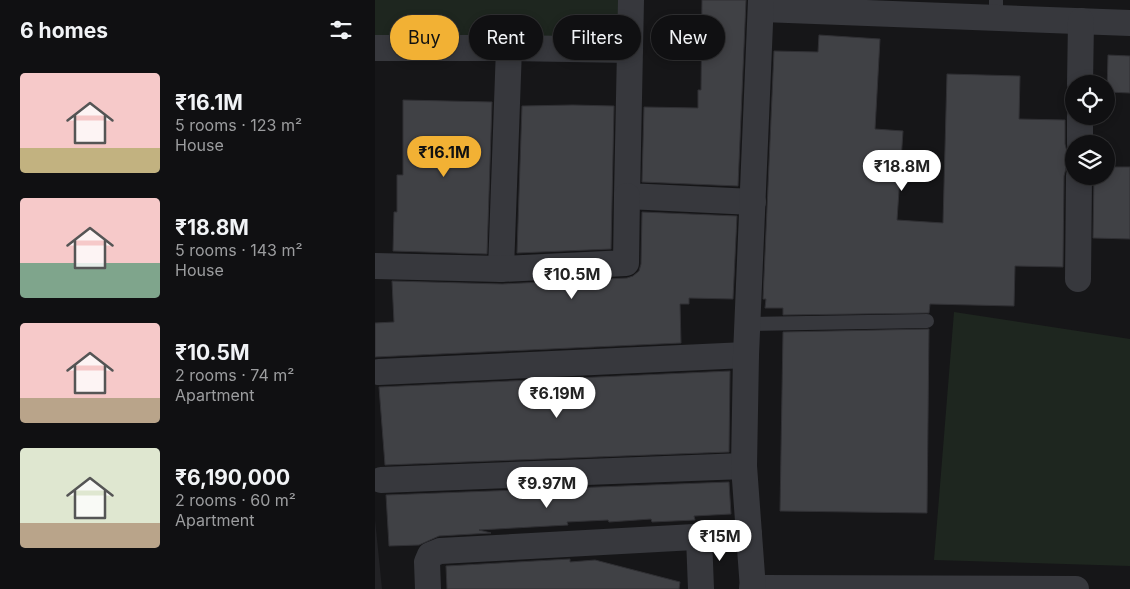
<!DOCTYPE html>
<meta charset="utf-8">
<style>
:root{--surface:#101012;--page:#19191b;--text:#f1f3f6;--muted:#9c9d9f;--line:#303032;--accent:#f2b134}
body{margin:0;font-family:Inter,sans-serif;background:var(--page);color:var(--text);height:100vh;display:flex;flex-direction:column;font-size:19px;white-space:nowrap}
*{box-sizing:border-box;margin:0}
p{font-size:16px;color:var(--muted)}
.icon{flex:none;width:28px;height:28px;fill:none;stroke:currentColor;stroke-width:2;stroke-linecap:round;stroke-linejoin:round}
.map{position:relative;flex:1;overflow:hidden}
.panel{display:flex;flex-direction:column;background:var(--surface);width:375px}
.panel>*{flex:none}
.hud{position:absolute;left:15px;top:15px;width:475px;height:45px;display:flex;gap:10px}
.tools{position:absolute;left:690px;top:75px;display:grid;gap:10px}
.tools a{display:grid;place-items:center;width:50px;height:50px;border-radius:50%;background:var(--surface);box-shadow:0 2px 8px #0003,0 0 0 1px var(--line);font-size:25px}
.price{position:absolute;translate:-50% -42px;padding:0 11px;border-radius:18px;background:#fff;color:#222;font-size:16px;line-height:32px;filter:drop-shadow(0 1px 2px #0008)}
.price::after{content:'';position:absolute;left:50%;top:30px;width:15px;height:11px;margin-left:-8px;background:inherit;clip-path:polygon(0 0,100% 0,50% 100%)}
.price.current{background:var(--accent);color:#111}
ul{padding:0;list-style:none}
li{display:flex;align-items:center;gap:15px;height:125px;padding:0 20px}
li span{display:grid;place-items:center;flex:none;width:140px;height:100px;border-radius:5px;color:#555}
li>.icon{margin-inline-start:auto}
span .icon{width:60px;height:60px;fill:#fffc;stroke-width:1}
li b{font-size:21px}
h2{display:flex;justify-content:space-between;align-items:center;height:60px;padding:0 20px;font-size:21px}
.pill{padding:0 18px;border-radius:22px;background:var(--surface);box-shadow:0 2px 8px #0003,0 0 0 1px var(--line);font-size:18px;line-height:45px}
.pill.current{background:var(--accent);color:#111}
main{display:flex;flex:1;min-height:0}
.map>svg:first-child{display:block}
.built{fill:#222225}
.green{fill:#1e261f}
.building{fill:#404145;stroke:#303034}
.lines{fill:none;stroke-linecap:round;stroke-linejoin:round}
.lane{stroke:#37383d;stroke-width:14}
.street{stroke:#37383d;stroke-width:26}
</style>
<main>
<section class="panel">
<h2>6 homes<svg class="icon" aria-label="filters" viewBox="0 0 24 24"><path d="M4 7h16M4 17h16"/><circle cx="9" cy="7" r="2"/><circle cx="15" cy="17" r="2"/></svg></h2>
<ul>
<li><span style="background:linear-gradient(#f6c9c9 75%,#c2b280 0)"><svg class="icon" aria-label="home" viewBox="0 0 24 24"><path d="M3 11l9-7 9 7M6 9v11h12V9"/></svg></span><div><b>₹16.1M</b><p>5 rooms · 123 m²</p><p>House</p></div></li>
<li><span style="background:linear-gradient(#f6c9c9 65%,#7fa58c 0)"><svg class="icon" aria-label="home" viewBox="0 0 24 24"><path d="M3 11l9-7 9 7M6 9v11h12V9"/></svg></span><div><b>₹18.8M</b><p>5 rooms · 143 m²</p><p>House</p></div></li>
<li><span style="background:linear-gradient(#f6c9c9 75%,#b9a48a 0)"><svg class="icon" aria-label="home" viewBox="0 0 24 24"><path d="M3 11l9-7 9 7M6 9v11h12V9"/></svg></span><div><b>₹10.5M</b><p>2 rooms · 74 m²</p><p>Apartment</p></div></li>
<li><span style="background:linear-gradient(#dfe7d0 75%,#b9a48a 0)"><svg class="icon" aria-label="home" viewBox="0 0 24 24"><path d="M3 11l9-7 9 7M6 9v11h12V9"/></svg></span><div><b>₹6,190,000</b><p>2 rooms · 60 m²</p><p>Apartment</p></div></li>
</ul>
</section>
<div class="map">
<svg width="755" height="589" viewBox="0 0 755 589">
<rect width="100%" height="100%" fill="#161618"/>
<polygon class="built" points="0,520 3,549 7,589 0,589"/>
<g class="green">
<polygon points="0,0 244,0 243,43 0,36"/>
<polygon points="579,312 755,339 755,566 559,560"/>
</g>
<g class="building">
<polygon points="327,0 371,0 363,186 267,182 269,107 323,108 323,90 326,90"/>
<polygon points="444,35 505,39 500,129 528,131 522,220 568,223 572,74 645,76 644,119 690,120 690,144 692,152 699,157 699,162 691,168 689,176 688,267 640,266 639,306 555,304 554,313 408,315 408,308 390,308 391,299 388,299 399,51 443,52"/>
<polygon points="733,55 755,56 755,93 732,92"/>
<polygon points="28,100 117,102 112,254 18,251 19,212 22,212 22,175 28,175"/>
<polygon points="198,105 239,106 236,249 142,253 147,106"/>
<polygon points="731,167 755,167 755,239 718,238 719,176 731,176"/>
<polygon points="267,212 362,216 358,299 314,298 314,304 305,304 306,343 0,357 0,323 19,322 17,281 127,284 252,278 258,276 264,271 266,264"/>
<polygon points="554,329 552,513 405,511 408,332"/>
<polygon points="355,371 354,452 10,465 4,387"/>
<polygon points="354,482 356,514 319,516 320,520 277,522 276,519 234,522 233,520 192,522 193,525 104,530 116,533 64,536 44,545 14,546 11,495"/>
<polygon points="195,559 195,562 220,560 305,582 304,589 72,589 71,566"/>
</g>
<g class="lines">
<g class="lane">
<polyline points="621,19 621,0"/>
<polyline points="373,324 552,321"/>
</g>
<g class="street">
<polyline points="256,0 252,196 378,202"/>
<polyline points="386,9 755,23"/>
<polyline points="0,48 134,48 126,269"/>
<polyline points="134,48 255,50"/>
<polyline points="705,84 706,21"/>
<polyline points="705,144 705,116"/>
<polyline points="0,266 126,269 251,263 252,196"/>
<polyline points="703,279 704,176"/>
<polyline points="4,372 371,355"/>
<polyline points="6,480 369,466"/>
<polyline points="324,537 326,589"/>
<polyline points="377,588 701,589"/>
<polyline points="53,589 52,562 55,555 65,551 374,534"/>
<polyline points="378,589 369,466 371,355 386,0"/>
</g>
</g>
</svg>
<div class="tools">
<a><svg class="icon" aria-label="locate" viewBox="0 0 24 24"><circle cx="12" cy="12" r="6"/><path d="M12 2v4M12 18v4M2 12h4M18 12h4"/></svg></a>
<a><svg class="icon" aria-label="layers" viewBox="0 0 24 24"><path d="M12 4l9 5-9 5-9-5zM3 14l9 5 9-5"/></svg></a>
</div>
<b class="price current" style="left:69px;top:178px">₹16.1M</b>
<b class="price" style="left:527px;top:192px">₹18.8M</b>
<b class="price" style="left:197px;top:300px">₹10.5M</b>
<b class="price" style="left:182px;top:419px">₹6.19M</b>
<b class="price" style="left:172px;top:509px">₹9.97M</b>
<b class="price" style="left:345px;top:562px">₹15M</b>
<div class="hud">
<a class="pill current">Buy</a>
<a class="pill">Rent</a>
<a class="pill">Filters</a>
<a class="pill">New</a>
</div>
</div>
</main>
